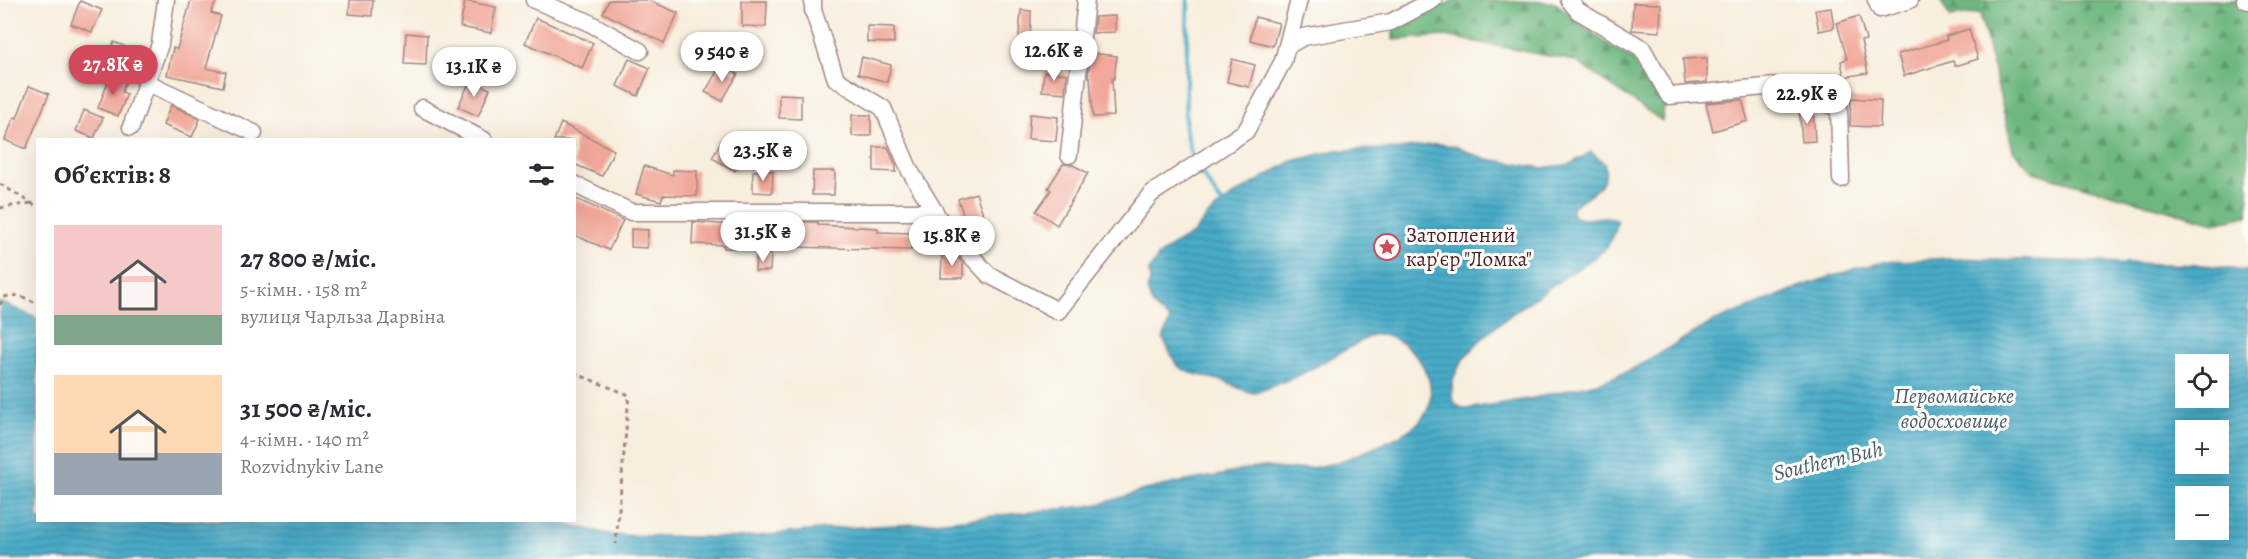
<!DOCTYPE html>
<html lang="uk">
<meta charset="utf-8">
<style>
:root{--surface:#fff;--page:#f2f2f3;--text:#2b2b33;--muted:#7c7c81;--accent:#d1495b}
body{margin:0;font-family:Alegreya,serif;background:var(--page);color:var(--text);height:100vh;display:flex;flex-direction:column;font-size:22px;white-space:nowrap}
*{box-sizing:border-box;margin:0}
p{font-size:20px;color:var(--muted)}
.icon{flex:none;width:33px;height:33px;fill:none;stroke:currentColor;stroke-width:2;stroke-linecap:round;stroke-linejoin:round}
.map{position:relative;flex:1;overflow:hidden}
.drawer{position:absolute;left:36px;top:138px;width:540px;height:384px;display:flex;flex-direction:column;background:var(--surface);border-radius:0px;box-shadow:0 6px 24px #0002}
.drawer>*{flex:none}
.buttons{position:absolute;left:2175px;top:354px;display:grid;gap:12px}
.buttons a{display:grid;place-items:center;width:54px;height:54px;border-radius:0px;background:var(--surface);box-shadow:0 6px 24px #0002;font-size:30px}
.price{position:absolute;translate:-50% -51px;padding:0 14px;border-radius:21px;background:#fff;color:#222;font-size:20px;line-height:39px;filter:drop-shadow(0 2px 3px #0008)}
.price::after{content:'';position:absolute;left:50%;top:36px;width:18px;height:14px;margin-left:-9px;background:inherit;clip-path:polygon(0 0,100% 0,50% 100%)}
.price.current{background:var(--accent);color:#fff}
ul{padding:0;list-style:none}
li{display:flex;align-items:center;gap:18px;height:150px;padding:0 18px}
li span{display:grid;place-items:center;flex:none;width:168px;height:120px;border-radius:0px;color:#555}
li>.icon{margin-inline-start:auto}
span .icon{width:72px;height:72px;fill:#fffc;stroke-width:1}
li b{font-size:26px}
h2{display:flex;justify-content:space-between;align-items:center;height:72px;padding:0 18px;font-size:26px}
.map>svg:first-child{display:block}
.forest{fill:url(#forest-firs);stroke:#5c6c56;stroke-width:1.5}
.water{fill:url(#water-rules);stroke:#49667a;stroke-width:1.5;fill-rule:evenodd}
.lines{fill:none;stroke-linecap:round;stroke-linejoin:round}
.stream{stroke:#48acc8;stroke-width:4.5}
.building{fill:#f1a799}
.minor-casing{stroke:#a18684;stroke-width:19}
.path{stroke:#a18684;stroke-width:3;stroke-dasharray:4.5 4.5;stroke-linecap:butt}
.minor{stroke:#fff;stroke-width:16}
.labels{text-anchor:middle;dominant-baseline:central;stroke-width:6;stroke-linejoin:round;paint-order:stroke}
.poi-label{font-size:21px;fill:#4a1f2b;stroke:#fdfcf7;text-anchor:start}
.water-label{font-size:22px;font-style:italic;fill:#495e72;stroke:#fdfcf7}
</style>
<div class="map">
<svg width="2248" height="559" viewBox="0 0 2248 559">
<defs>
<pattern id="forest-firs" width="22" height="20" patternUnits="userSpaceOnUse" patternTransform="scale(1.5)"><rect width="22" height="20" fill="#6eb880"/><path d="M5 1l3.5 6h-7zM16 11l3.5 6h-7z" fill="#5c9569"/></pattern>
<pattern id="water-rules" width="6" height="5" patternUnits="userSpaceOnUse" patternTransform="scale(1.5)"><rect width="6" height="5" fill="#48acc8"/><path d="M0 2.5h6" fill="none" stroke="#3e8ba3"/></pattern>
</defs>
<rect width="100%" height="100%" fill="#fdfcf7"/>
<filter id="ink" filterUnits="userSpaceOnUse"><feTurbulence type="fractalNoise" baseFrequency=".0167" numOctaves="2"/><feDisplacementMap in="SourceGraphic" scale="12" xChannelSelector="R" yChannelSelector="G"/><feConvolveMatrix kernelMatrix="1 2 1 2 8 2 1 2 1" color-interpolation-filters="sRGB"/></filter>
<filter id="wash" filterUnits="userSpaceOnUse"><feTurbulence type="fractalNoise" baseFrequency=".008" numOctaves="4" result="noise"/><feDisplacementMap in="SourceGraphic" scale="24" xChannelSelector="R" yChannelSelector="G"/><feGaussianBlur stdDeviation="1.35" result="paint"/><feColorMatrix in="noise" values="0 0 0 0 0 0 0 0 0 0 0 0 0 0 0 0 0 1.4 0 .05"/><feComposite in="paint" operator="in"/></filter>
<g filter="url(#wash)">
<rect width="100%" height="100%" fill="#f8eedd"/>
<g class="forest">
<polygon points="1455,0 1554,2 1606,43 1638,63 1665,101 1662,121 1575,61 1445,36 1393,40 1393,28"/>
<polygon points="1940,0 2248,0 2248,216 2214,223 2033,172 2013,150 1980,13 1950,17"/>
</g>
<path class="water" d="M 1438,144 L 1455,146 L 1482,158 L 1542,168 L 1571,164 L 1591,152 L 1604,163 C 1612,186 1587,195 1572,207 L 1573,216 C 1587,224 1603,212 1617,220 C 1617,233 1611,241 1603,251 C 1566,281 1446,342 1452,394 C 1453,403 1457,407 1466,409 L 1534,398 L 1601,382 L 1631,370 L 1711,323 L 1802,286 L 1858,268 L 1884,262 L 1949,258 L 1987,259 L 2203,265 L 2248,270 L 2248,559 L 0,559 L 0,302 L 37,318 L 38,520 L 547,520 L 614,535 L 738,538 L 838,528 L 916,524 L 1088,506 C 1108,503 1126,495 1145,490 C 1170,484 1196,479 1221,475 C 1235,472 1248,468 1262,467 C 1269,466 1277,469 1284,469 C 1307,470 1325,467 1346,459 C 1368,450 1402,438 1419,422 C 1451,390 1412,331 1372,335 L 1300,375 L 1256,393 L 1248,392 L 1223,381 L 1191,373 L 1181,368 L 1176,364 L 1163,339 L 1170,320 L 1153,306 L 1147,290 L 1150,281 L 1149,271 L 1158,257 L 1171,246 L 1193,234 L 1208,215 L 1235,194 L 1292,161 L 1337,150 L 1398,149 ZM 2186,364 L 2218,364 L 2218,398 L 2186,398 ZM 2186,430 L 2218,430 L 2218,464 L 2186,464 ZM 2186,496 L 2218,496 L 2218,530 L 2186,530 Z"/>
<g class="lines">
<g class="stream">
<polyline points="1188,0 1185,128 1192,159"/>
<polyline points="1198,168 1225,208"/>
</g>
</g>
<g id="blocks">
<g class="building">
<polygon points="191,0 217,0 211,13 221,16 206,68 226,72 223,87 167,75 173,48 177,49"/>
<polygon points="350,0 373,0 372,16 349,14"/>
<polygon points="609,0 648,0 678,13 664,43 603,13"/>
<polygon points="80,1 102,10 92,32 71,24"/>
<polygon points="465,1 496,7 491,33 460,27"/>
<polygon points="742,1 767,1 766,27 742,26"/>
<polygon points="1633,3 1661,4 1660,32 1632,30"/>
<polygon points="1831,8 1834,28 1819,31 1815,10"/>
<polygon points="1021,10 1031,11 1030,50 1018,48"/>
<polygon points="1115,16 1115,32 1093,33 1095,17"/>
<polygon points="1859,16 1866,40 1861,41 1868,73 1844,77 1841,61 1847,59 1837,23"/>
<polygon points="1255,17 1279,23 1273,46 1250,40"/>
<polygon points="536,18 593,43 582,68 525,43"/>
<polygon points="867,26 894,27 894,43 867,42"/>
<polygon points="1969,29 1978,59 1955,66 1953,61 1904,76 1898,54 1947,40 1946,36"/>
<polygon points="406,33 427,35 426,65 404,64"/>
<polygon points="114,42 138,52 132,68 106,62"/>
<polygon points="1091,53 1117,56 1114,79 1112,79 1114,116 1093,117 1090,77 1088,77"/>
<polygon points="862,57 891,65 887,82 858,74"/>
<polygon points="1707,58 1707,82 1685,84 1683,59"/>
<polygon points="629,59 650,68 638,96 617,86"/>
<polygon points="1232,59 1255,65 1249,87 1227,82"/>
<polygon points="721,65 738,74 722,101 705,92"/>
<polygon points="1044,72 1067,74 1065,93 1042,91"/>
<polygon points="111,74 126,81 122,92 127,94 118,116 98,108"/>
<polygon points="470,81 490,89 478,116 458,107"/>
<polygon points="29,86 49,94 26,149 5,140 14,117 17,118"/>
<polygon points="779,94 801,95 801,119 779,118"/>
<polygon points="1851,98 1881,100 1880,127 1850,126"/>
<polygon points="1742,100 1748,121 1713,131 1706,103"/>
<polygon points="171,105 200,119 192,137 163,125"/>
<polygon points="1799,106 1813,110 1815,141 1802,142"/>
<polygon points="84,110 103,118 94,138 76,131"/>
<polygon points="1030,114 1058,117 1056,141 1028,139"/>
<rect x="852" y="115" width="19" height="21"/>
<polygon points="561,123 614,150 602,176 574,164 574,140 554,140"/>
<polygon points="723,138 746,150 735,171 712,158"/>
<polygon points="874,147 888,147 896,166 896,172 874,171"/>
<polygon points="1063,164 1073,165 1088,173 1057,225 1036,211 1051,190 1048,188"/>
<polygon points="644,166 673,175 673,170 697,171 697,196 663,195 661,201 636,194"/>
<polygon points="753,171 773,171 772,193 753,192"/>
<polygon points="813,171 835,171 834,195 812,195"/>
<polygon points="976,193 985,220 967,226 958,199"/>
<polygon points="574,198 623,220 609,250 574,235"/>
<polygon points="693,222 745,226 745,248 724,248 724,245 692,244"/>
<polygon points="793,222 818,222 818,225 878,228 878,232 911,233 911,250 792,247"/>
<polygon points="631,229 648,230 647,248 631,247"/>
<polygon points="756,254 771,254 770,271 755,271"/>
<polygon points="942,255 956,255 963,263 963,278 941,278"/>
</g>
</g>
</g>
<g filter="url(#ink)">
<use href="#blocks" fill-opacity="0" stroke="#a18684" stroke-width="1.5"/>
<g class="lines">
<defs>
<g id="minor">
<polyline points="534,0 586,21 640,51"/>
<polyline points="813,0 813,10 836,79 883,108 910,171 944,227 989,275 1058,311 1151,194 1246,131 1283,61 1299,0"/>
<polyline points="1569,0 1578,11 1642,48 1669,96 1776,86 1839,108 1841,179"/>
<polyline points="1876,0 1880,9 1910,0"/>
<polyline points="2245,0 2248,1"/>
<polyline points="1289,45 1303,37 1391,22 1433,0"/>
<polyline points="146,82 254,133"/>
<polyline points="422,108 484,140"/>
<polyline points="131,127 160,44 166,0"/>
<polyline points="1069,155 1086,0"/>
<polyline points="574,184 631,212 935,212"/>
</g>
</defs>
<use href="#minor" class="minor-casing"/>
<g class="path">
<polyline points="0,184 38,207"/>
<polyline points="0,208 31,203"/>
<path d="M 0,305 L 3,298 C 16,292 26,298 38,304"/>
<polyline points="574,373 629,395 616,544"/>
</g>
<use href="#minor" class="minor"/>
</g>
</g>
<defs>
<symbol id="sight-ring" viewBox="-11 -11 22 22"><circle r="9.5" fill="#fdfcf7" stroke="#d1495b" stroke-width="1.5"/><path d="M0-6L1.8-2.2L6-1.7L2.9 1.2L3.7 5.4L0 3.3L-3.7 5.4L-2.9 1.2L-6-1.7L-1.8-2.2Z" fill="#d1495b"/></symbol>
</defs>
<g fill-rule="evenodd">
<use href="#sight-ring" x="1372" y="232" width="30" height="30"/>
</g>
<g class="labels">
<g class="poi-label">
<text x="1406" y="235">Затоплений<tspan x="1406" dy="24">кар'єр "Ломка"</tspan></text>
</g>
<g class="water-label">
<text x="1954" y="396">Первомайське<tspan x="1954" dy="25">водосховище</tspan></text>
<text transform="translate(1828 461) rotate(-13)">Southern Buh</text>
</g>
</g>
</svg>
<div class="buttons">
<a><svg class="icon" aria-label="locate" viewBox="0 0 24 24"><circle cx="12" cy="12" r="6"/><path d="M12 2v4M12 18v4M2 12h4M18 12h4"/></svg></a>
<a>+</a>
<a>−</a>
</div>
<b class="price" style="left:1054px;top:82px">12.6K ₴</b>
<b class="price" style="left:722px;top:83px">9 540 ₴</b>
<b class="price current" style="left:113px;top:96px">27.8K ₴</b>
<b class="price" style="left:474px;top:98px">13.1K ₴</b>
<b class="price" style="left:1807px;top:125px">22.9K ₴</b>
<b class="price" style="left:763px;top:182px">23.5K ₴</b>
<b class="price" style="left:763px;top:263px">31.5K ₴</b>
<b class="price" style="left:952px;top:267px">15.8K ₴</b>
<section class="drawer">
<h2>Об’єктів: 8<svg class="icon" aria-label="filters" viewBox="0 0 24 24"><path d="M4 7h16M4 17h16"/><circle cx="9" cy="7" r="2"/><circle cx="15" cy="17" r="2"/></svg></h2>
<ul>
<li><span style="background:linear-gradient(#f6c9c9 75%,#7fa58c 0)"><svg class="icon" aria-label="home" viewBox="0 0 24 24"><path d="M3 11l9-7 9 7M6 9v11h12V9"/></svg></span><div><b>27 800 ₴/міс.</b><p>5-кімн. · 158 m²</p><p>вулиця Чарльза Дарвіна</p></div></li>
<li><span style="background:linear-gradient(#ffd9b3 65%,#9aa5b1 0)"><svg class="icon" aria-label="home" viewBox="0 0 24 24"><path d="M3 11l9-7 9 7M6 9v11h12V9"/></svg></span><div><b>31 500 ₴/міс.</b><p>4-кімн. · 140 m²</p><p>Rozvidnykiv Lane</p></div></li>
</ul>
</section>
</div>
